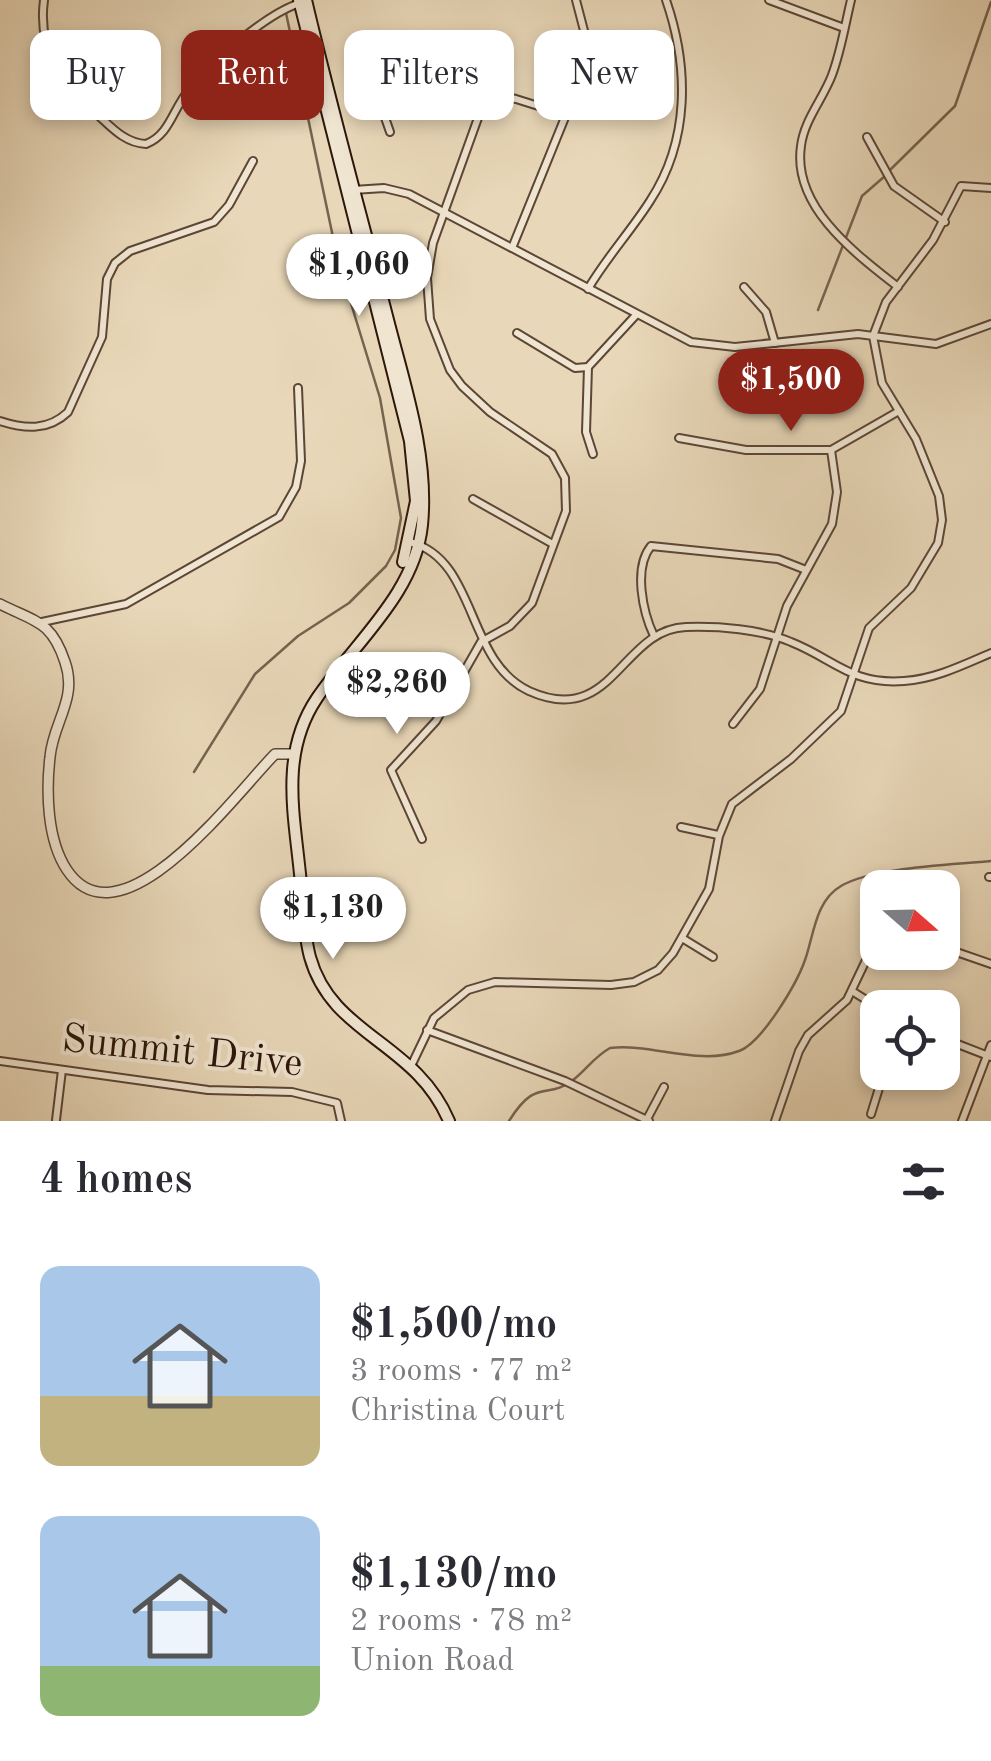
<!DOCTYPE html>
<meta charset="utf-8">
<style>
:root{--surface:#fff;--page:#f2f2f3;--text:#2b2b33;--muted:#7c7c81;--accent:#8f2418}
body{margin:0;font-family:"Old Standard TT",serif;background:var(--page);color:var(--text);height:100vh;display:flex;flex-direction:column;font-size:38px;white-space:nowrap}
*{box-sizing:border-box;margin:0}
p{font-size:32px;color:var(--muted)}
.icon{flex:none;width:55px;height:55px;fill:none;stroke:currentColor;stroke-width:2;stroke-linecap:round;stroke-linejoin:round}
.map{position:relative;height:1121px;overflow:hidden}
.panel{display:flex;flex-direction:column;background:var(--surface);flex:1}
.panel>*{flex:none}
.guide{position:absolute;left:30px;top:30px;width:932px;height:90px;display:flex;gap:20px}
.needle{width:65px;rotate:110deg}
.buttons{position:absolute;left:860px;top:870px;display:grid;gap:20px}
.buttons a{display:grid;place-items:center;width:100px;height:100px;border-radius:20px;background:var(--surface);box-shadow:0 5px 15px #0003;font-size:50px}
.price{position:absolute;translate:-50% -85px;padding:0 22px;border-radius:35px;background:#fff;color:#222;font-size:32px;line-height:65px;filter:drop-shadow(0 2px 5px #0008)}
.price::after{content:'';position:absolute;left:50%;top:60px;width:30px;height:22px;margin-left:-15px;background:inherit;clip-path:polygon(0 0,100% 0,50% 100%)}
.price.selected{background:var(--accent);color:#fff}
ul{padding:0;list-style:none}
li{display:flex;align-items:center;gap:30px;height:250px;padding:0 40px}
li span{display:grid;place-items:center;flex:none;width:280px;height:200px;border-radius:20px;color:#555}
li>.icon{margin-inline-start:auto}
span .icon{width:120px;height:120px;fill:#fffc;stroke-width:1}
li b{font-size:42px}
h2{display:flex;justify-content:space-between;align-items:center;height:120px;padding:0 40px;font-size:42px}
.tag{padding:0 35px;border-radius:20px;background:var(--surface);box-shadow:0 5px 15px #0003;font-size:35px;line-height:90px}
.tag.selected{background:var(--accent);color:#fff}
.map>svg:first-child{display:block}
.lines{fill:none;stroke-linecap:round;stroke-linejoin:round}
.stream{stroke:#77624f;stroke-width:2.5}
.minor-casing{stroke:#5c4636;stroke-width:10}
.tertiary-casing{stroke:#5c4636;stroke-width:12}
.secondary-casing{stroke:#2d160a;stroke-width:14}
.minor{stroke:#f0e5d1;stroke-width:6}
.tertiary{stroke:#f0e5d1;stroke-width:9}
.secondary{stroke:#f0e5d1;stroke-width:10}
.labels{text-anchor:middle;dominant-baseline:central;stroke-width:8;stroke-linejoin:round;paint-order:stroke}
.street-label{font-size:40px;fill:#2d160a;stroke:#f0e5d1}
</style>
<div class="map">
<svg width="991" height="1121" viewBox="0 0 991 1121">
<rect width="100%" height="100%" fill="#e8d7b8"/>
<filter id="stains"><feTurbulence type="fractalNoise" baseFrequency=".002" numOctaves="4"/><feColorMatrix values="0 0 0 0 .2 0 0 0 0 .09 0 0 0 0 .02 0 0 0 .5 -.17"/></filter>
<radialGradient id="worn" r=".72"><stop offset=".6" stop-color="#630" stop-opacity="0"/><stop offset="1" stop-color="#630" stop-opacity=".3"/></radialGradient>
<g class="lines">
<g class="stream">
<polyline points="890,170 955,106 991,2"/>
<polyline points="818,310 862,196 885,176"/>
<polyline points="194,772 255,674 298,636 349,603 386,566 395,550 401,518 380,398 338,261 286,13"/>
<path d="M 509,1121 C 537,1076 546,1101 573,1080 C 587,1069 594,1057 610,1048 C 651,1043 699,1066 739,1051 C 762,1043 797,983 805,960 C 814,935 815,901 841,886 C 873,867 952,865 991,861"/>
</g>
<defs>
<g id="minor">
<path d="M 44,0 C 37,52 63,83 99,116 C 113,129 126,143 146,144 C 170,135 173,108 189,90 C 212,61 266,14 300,3"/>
<polyline points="769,0 844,28"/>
<path d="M 851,0 C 845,25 841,51 832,75 C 823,99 804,120 801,146 C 792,207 856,254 898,287"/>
<polyline points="390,132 375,89 377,80 391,75 516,99 567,115"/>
<polyline points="867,137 894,186 945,222"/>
<polyline points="353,190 384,188 409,194 691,342 735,347 858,334 936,344 991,324"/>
<polyline points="512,248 585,68 588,46 576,0"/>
<polyline points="744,287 766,312 775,343"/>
<path d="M 588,289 C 606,258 631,231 650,201 C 690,140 689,67 666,0"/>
<polyline points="517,333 575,368 588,367 636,315"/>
<polyline points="588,367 586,432 593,454"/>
<path d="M 0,421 C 25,429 48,431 68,412 L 102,337 L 107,279 L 115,263 L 130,251 L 214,222 L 229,205 L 253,161"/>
<polyline points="679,438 746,450 831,450 899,411"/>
<polyline points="473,499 551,543"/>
<path d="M 410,542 C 478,560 465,661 529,691 C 613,729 621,629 686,627 C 718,626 761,629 791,642 C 834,659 851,685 904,681 C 935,679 963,665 991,653"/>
<polyline points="42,622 126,604 279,517 296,487 301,461 298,388"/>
<path d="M 654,636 C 643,613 633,568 651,546 L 778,559 L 806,570"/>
<polyline points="733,724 760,689 787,606 832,524 837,492 831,450"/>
<polyline points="681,827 718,835"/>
<polyline points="422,839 391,770 436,721 481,642 510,626 532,603 566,511 565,478 552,454 490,412 462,386 450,370 430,319 427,278 433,243 487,93"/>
<polyline points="989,877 991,877"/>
<polyline points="682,938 713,957"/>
<polyline points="942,947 991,964"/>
<polyline points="852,991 879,1008"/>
<polyline points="427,1030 565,1081 649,1121"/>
<polyline points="942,1038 991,1057"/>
<polyline points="0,1061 208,1090 292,1092 337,1103 341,1121"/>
<polyline points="412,1064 434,1018 468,990 495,982 611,985 634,982 658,970 673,953 709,889 719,836 732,804 791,759 841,711 869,628 911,588 938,543 942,520 939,496 916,439 882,383 873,336 886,302 933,240 961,186 991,188"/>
<polyline points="871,1114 884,1072"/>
<polyline points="56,1120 62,1070"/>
<polyline points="646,1121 664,1087"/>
<polyline points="775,1121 799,1051 808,1035 847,1000 878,935"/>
<polyline points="962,1121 991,1045"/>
</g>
<path id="tertiary" d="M 0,604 C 35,622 51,620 65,662 C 78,699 53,722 50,757 C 46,792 47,840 67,870 C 121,951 239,790 275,754 L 293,754"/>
<g id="secondary">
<polyline points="299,0 410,441 416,501 403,562"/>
<path d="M 306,0 C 331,106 360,211 387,316 C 404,383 429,455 422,525 C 415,594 354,643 317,698 C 280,753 294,813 300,874 C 303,902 303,931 310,957 C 332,1036 415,1041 449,1121"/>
</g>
</defs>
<use href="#minor" class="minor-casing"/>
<use href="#tertiary" class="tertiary-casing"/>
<use href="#secondary" class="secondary-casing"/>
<use href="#minor" class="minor"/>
<use href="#tertiary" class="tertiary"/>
<use href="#secondary" class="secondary"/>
</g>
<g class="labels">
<g class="street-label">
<text transform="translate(182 1053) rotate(6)">Summit Drive</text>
</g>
</g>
<rect width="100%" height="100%" filter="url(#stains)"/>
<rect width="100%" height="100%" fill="url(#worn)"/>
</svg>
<div class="buttons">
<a><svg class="needle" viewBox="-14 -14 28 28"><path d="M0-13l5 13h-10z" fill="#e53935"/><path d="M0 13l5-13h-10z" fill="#7c7c81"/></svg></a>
<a><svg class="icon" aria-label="locate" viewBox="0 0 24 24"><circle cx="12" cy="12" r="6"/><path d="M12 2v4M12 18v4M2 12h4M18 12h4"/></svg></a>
</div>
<b class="price" style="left:359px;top:319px">$1,060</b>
<b class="price selected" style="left:791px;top:434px">$1,500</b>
<b class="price" style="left:397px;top:737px">$2,260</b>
<b class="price" style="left:333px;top:962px">$1,130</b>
<div class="guide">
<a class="tag">Buy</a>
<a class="tag selected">Rent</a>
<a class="tag">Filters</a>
<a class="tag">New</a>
</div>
</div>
<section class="panel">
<h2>4 homes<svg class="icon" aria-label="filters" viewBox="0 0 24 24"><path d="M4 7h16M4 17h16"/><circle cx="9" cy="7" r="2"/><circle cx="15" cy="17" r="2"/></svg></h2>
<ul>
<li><span style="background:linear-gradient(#a9c7e8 65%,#c2b280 0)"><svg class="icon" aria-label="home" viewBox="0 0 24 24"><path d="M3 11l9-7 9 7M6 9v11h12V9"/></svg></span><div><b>$1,500/mo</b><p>3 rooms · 77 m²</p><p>Christina Court</p></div></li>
<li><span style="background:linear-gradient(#a9c7e8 75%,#8fb573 0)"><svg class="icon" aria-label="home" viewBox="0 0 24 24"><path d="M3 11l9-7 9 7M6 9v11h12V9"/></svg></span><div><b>$1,130/mo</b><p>2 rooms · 78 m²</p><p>Union Road</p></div></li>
</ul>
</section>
